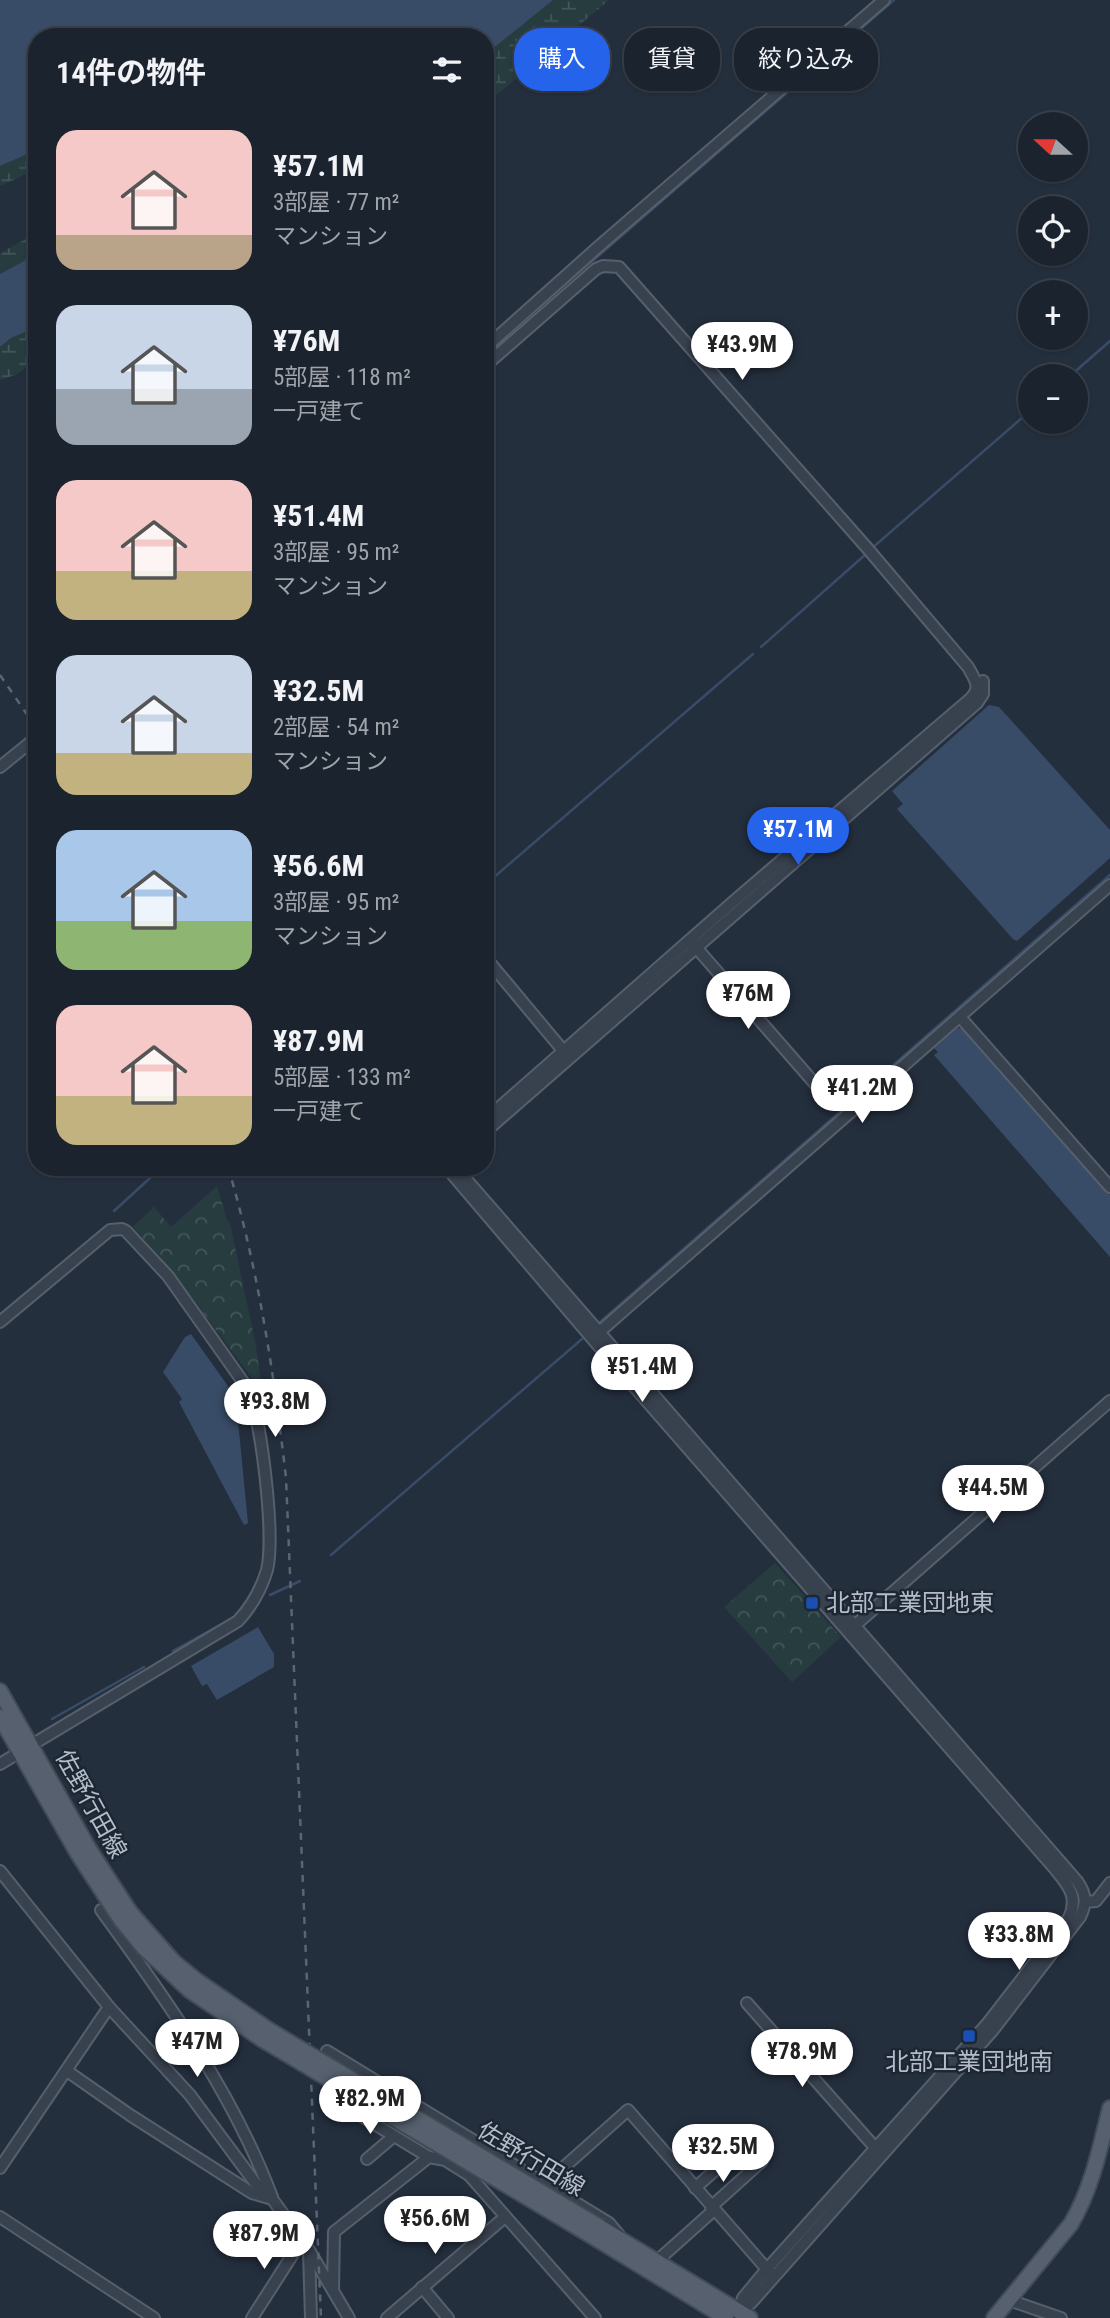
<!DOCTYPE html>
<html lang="ja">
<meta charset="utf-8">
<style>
:root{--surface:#1b232e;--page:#242b36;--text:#f1f3f6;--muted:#a0a4aa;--line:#39404a;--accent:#2563eb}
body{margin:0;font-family:"Roboto Condensed","Noto Sans JP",sans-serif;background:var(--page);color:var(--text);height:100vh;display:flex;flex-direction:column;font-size:26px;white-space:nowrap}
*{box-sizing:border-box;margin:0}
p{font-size:23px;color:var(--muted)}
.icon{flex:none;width:38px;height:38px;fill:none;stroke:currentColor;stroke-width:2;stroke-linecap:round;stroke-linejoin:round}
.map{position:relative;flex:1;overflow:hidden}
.side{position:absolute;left:28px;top:28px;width:466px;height:1148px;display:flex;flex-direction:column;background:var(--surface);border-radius:28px;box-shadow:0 2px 5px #0004,0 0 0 2px var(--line)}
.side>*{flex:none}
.banner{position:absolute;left:514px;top:28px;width:490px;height:63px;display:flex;gap:14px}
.needle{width:46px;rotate:291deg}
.fabs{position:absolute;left:1018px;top:112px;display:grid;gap:14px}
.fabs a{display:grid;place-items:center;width:70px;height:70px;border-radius:50%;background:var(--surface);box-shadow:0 2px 5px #0004,0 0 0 2px var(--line);font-size:35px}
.price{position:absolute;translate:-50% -60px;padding:0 16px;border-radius:24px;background:#fff;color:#222;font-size:23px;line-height:46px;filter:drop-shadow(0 2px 4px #0008)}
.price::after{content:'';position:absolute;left:50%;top:42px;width:21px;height:16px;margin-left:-10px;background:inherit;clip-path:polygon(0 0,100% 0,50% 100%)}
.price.active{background:var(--accent);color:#fff}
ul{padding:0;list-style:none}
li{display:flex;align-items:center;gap:21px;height:175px;padding:0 28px}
li span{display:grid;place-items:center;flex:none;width:196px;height:140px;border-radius:21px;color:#555}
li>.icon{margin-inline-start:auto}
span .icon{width:84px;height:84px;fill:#fffc;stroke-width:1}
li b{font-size:30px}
h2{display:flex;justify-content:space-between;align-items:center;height:84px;padding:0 28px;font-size:30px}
.chip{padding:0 24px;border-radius:28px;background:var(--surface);box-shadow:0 2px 5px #0004,0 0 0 2px var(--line);font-size:24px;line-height:63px}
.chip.active{background:var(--accent);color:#fff}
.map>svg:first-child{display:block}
.wetland{fill:url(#wetland-marsh)}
.park{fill:url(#park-crowns)}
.water{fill:#394c67}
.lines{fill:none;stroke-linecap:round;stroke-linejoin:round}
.stream{stroke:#394c67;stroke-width:2.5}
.minor-casing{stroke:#565f6c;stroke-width:14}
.major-casing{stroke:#414a57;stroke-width:18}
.minor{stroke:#38414e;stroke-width:10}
.major{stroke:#56606e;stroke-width:14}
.rail{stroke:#5a6575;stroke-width:2.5;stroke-dasharray:7 7;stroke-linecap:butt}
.major-bridge-casing{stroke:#414a57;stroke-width:18;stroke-linecap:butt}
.major-bridge{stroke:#56606e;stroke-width:14}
.transit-dot{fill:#1a4fb4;stroke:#1d2633;stroke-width:2.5}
.labels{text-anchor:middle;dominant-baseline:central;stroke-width:5;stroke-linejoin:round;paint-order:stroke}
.poi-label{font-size:24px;fill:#b4bcc9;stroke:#1d2633;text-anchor:start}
.street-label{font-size:24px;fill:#b4bcc9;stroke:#1d2633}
</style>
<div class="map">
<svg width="1110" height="2318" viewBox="0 0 1110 2318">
<defs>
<pattern id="wetland-marsh" width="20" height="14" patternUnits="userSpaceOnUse" patternTransform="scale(1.75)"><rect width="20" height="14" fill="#263c3f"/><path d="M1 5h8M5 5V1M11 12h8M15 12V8" fill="none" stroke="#435659"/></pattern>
<pattern id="park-crowns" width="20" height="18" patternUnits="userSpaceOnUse" patternTransform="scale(1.75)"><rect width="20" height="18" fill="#263c3f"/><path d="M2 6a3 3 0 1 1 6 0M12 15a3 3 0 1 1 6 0" fill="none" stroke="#435659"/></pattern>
</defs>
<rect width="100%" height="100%" fill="#242f3e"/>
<g class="wetland">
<polygon points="553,0 609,0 485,105 485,55"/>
<polygon points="367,28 378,37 319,37"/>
<polygon points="37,150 37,169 0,186 0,166"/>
<polygon points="37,233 37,254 0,274 0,253"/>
<polygon points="37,327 37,378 29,366 15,375 0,380 0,347 11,338"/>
</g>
<g class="park">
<polygon points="217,1186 227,1220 230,1223 255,1341 262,1387 257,1388 246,1370 169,1267 133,1227 154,1207 171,1227"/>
<polygon points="775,1563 841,1637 792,1682 724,1607"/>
</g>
<g class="water">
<polygon points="0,0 553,0 485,55 485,37 378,37 367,28 319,37 37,37 37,150 0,166"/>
<polygon points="37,254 37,327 11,338 0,347 0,274"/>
<polygon points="989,705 999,707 1110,830 1110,858 1017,941 1013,939 897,809 903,804 892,791"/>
<polygon points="957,1028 965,1029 1110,1195 1110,1257 934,1055 938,1052 934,1048"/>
<polygon points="191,1334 230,1389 225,1395 227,1400 234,1398 236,1401 248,1523 244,1525 179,1402 182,1399 163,1372 185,1337"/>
<polygon points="258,1627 274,1654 274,1667 217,1700 207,1684 202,1686 191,1666"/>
</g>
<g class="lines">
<g class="stream">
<polyline points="529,316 894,0"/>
<polyline points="1070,376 1110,341"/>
<polyline points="871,549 1031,410"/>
<polyline points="761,647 866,554"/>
<polyline points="485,885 753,654"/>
<polyline points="114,1211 162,1167"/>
<polyline points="599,1323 1110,875"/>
<polyline points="331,1555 582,1339"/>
<polyline points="270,1595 300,1581"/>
<polyline points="173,1651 229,1620"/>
<polyline points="52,1719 144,1667"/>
</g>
<defs>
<g id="minor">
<polyline points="485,348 598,247 884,0"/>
<path d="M 485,366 L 596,269 L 603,266 L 619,267 L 868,549 L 968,667 C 975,680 982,687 970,699 L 734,901 L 485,1120"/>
<polyline points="0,767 37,737"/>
<polyline points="694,945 830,1101"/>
<polyline points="485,957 566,1054"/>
<polyline points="960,1017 1110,1187"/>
<polyline points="485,1132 977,703 983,694 983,681"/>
<path d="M 446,1167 L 596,1343 L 1055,1869 C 1068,1885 1079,1897 1069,1918 L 987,2024 L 767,2269 L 743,2298 L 736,2318"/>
<path d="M 459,1167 L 465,1178 L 1077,1881 C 1086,1894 1087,1903 1080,1917 L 993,2030 L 751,2303 L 739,2312"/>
<path d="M 0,1322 L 110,1230 L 122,1229 L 126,1231 L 168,1276 L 248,1389 C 262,1421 275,1537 267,1570 C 261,1590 252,1606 238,1621 L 0,1764"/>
<polyline points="597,1334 1110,885"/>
<polyline points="852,1628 1110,1401"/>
<polyline points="0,1871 109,2007 190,2095 256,2184 273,2200 309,2250 349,2318"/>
<polyline points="1085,1902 1096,1901 1110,1883"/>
<path d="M 101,1910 C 166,1999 233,2093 272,2197"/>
<polyline points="747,2003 879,2152"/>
<polyline points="327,2051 609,2223 619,2235"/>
<polyline points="67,2071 130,2115 252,2193 269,2198"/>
<polyline points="333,2099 429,2157"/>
<polyline points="367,2159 394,2136"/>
<polyline points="0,2168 109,2007"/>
<polyline points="545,2184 628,2110 772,2275"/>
<polyline points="695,2188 730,2157"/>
<polyline points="711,2207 762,2161"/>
<polyline points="0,2217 154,2318"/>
<polyline points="309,2251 311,2318"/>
<polyline points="657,2261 714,2210"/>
<polyline points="422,2287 448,2318"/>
<polyline points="333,2289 334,2232 429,2157 445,2160 469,2175 595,2318"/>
<polyline points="1009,2300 1061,2318"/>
<polyline points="252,2318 302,2240"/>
<polyline points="387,2318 505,2217"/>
</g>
<g id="major">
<polyline points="0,1691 89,1849"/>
<polyline points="0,1717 78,1854"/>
<polyline points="600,2227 750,2318"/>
<polyline points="595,2238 726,2318"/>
<path d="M 994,2318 L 1071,2224 C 1092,2188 1100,2148 1110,2108"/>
</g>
</defs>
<use href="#minor" class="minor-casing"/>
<use href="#major" class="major-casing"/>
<use href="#minor" class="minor"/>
<use href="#major" class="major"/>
<g class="rail">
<polyline points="0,675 37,729"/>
<path d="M 228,1167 C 258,1268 274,1373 286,1478 L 321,2318"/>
</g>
<defs>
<g id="major-bridge">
<polyline points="89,1849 130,1912 174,1962 196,1980 269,2030 600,2227"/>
<polyline points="78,1854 121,1920 144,1948 189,1990 263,2040 595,2238"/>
</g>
</defs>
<use href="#major-bridge" class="major-bridge-casing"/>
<use href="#major-bridge" class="major-bridge"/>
</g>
<g class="transit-dot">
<rect x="805" y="1596" width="14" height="14" rx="3.5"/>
<rect x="962" y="2029" width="14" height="14" rx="3.5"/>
</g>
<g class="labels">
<g class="poi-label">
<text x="826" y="1603">北部工業団地東</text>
<text x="969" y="2062" text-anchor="middle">北部工業団地南</text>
</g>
<g class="street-label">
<text transform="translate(91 1804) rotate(61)">佐野行田線</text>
<text transform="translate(531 2159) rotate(31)">佐野行田線</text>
</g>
</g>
</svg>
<div class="fabs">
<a><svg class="needle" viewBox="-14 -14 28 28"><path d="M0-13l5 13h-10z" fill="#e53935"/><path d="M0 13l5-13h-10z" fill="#a0a4aa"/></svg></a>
<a><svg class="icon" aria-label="locate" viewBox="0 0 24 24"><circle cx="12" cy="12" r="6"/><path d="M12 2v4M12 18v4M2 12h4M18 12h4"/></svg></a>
<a>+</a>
<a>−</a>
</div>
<b class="price" style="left:742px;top:382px">¥43.9M</b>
<b class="price active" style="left:798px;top:867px">¥57.1M</b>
<b class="price" style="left:748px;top:1031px">¥76M</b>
<b class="price" style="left:862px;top:1125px">¥41.2M</b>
<b class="price" style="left:642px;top:1404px">¥51.4M</b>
<b class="price" style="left:275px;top:1439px">¥93.8M</b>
<b class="price" style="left:993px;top:1525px">¥44.5M</b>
<b class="price" style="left:1019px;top:1972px">¥33.8M</b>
<b class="price" style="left:197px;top:2079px">¥47M</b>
<b class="price" style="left:802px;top:2089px">¥78.9M</b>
<b class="price" style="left:370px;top:2136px">¥82.9M</b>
<b class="price" style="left:723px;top:2184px">¥32.5M</b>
<b class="price" style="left:435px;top:2256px">¥56.6M</b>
<b class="price" style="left:264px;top:2271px">¥87.9M</b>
<div class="banner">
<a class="chip active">購入</a>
<a class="chip">賃貸</a>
<a class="chip">絞り込み</a>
</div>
<section class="side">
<h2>14件の物件<svg class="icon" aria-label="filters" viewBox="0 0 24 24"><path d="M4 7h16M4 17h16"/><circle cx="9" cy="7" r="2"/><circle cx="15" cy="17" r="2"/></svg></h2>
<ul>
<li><span style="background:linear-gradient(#f6c9c9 75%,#b9a48a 0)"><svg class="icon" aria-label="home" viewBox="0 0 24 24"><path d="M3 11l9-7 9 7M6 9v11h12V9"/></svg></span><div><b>¥57.1M</b><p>3部屋 · 77 m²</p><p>マンション</p></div></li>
<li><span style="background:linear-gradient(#c9d6e8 60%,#9aa5b1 0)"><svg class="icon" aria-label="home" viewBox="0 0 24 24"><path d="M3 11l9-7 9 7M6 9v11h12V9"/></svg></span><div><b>¥76M</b><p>5部屋 · 118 m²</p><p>一戸建て</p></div></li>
<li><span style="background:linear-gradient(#f6c9c9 65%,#c2b280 0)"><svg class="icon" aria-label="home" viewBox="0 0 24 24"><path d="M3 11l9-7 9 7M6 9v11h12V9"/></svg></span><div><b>¥51.4M</b><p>3部屋 · 95 m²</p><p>マンション</p></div></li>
<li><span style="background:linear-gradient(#c9d6e8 70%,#c2b280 0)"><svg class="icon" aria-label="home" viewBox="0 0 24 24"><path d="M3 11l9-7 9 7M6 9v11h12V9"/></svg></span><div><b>¥32.5M</b><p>2部屋 · 54 m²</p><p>マンション</p></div></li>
<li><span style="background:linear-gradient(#a9c7e8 65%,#8fb573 0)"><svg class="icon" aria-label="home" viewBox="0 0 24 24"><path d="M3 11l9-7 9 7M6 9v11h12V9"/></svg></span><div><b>¥56.6M</b><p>3部屋 · 95 m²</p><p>マンション</p></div></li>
<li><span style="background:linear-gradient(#f6c9c9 65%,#c2b280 0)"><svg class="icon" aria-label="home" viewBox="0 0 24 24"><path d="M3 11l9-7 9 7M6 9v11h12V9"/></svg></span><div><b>¥87.9M</b><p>5部屋 · 133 m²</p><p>一戸建て</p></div></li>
</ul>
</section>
</div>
